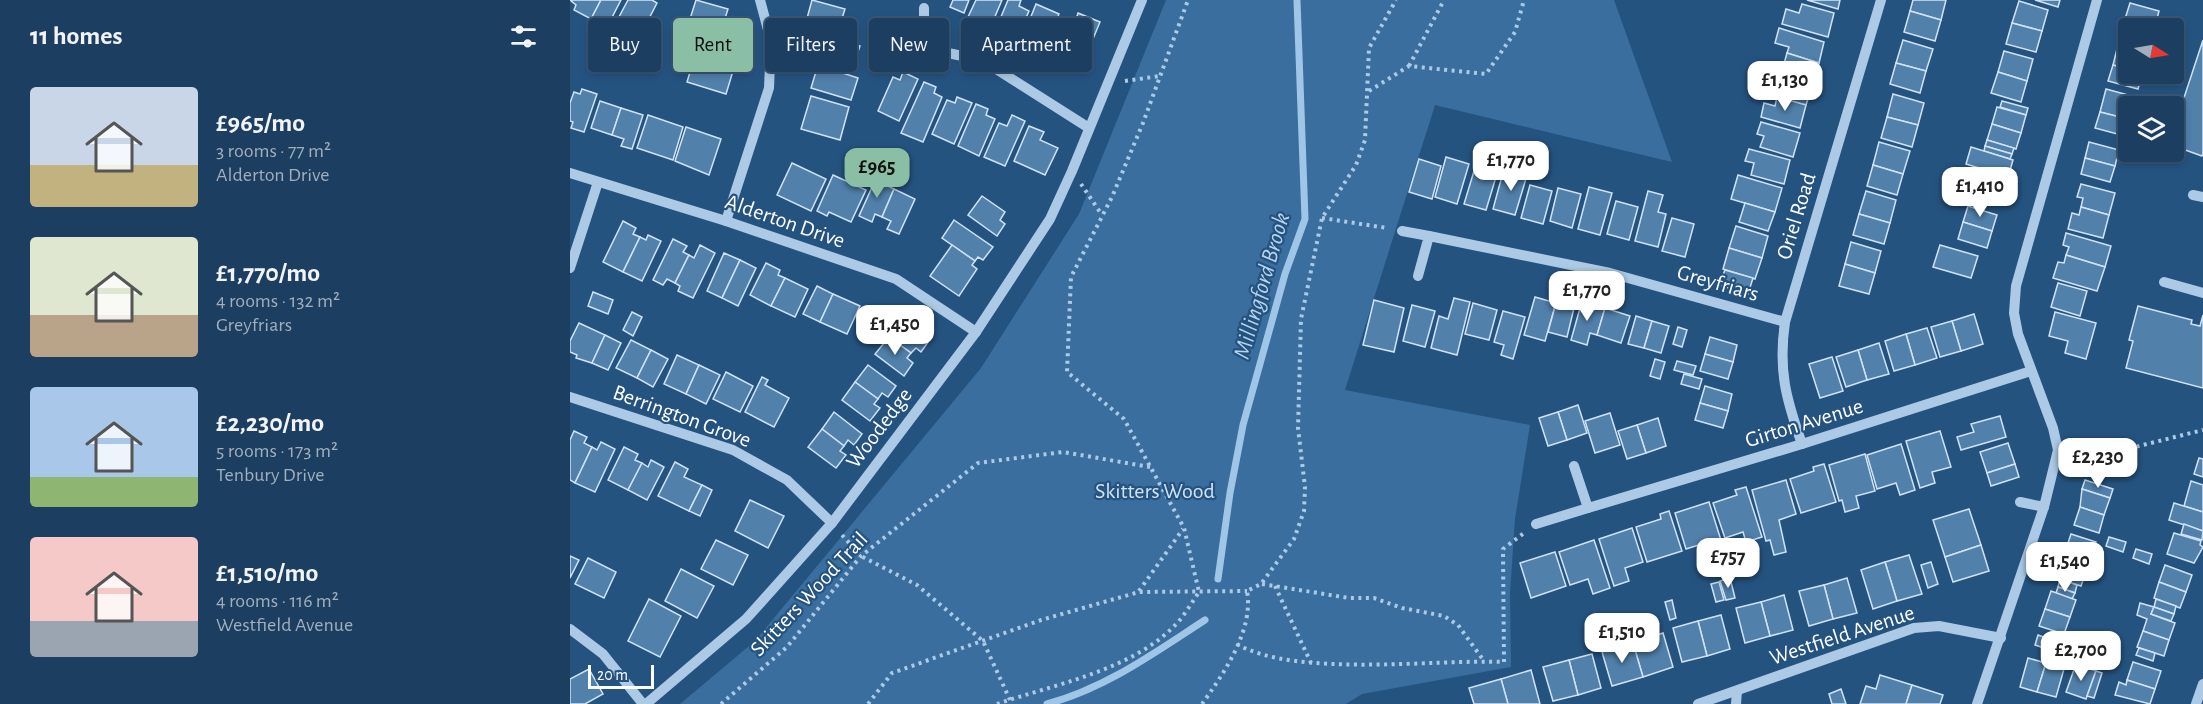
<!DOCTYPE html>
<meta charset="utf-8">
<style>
:root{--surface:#1c3e60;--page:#254566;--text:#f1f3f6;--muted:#a0aebd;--line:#3a5775;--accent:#8abfa5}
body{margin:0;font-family:"Alegreya Sans",sans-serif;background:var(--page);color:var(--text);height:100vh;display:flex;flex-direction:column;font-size:22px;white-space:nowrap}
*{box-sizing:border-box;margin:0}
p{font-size:20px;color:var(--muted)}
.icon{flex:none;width:33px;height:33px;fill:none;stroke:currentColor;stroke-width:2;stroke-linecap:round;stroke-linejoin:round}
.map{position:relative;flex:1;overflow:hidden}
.details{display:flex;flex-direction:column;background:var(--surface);width:570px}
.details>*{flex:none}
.banner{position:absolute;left:18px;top:18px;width:570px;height:54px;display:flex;gap:12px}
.needle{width:39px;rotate:101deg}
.tools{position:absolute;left:1548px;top:18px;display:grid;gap:12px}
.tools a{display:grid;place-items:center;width:66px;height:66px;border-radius:6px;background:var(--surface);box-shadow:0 3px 9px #0003,0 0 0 2px var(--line);font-size:30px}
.scale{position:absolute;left:18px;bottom:15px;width:66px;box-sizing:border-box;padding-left:6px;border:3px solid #fff;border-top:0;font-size:16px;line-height:21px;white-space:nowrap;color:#fff;-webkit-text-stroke:4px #255380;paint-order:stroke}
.price{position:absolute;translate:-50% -51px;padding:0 14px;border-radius:12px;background:#fff;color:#222;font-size:20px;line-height:39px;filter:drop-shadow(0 2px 3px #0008)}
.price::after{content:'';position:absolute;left:50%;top:36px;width:18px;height:14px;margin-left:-9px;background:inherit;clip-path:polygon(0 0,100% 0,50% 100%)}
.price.active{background:var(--accent);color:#111}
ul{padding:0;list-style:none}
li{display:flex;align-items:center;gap:18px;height:150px;padding:0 30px}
li span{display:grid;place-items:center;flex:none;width:168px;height:120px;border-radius:6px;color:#555}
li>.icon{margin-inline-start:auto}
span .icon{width:72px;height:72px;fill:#fffc;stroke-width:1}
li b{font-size:26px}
h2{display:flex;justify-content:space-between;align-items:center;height:72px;padding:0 30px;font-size:26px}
.chip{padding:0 21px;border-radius:6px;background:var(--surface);box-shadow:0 3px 9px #0003,0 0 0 2px var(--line);font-size:21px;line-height:54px}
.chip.active{background:var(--accent);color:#111}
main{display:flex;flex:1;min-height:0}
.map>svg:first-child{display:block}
.green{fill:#396e9e}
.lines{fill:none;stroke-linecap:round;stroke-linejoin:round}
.stream{stroke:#a0c6e7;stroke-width:7}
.building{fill:#5180ab;stroke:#cfe3f5;stroke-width:1.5}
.path{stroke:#accae6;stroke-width:4;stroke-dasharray:3 4.5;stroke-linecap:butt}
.minor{stroke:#accae6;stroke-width:10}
.labels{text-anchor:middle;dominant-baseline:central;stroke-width:4.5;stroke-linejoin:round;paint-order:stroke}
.street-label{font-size:22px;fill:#fff;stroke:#255380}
.park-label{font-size:22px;fill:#cfe3f5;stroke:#255380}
.water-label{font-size:24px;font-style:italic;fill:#b7d4ee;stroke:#255380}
</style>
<main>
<section class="details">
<h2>11 homes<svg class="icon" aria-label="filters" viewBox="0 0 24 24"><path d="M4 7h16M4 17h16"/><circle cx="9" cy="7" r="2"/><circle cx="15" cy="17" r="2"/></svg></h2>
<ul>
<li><span style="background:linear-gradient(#c9d6e8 65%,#c2b280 0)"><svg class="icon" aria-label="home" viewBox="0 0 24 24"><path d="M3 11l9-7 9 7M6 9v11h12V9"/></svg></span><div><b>£965/mo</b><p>3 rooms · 77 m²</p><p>Alderton Drive</p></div></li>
<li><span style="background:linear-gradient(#dfe7d0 65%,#b9a48a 0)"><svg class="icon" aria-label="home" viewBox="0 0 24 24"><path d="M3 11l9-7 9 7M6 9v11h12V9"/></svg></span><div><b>£1,770/mo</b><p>4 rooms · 132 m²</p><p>Greyfriars</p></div></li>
<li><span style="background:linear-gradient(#a9c7e8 75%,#8fb573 0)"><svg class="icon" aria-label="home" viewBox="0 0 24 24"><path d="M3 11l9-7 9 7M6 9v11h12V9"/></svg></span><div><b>£2,230/mo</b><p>5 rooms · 173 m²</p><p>Tenbury Drive</p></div></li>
<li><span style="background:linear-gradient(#f6c9c9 70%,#9aa5b1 0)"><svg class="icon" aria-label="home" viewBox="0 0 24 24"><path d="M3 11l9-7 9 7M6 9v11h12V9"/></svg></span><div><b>£1,510/mo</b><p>4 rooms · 116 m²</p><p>Westfield Avenue</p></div></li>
</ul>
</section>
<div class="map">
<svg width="1633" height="704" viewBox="0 0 1633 704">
<rect width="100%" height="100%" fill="#255380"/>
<polygon class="green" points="596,0 1044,0 1102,162 865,105 775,390 960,425 945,519 940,593 941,667 792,694 776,704 110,704 185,641 411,368 509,214"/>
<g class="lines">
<g class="stream">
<polyline points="648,579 660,493 673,425 715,274 735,219 727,0"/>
<path d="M 477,704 C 536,688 584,653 635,620"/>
</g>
</g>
<g class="building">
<polygon points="0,0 31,0 21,19 4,10 6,5"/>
<polygon points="31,0 51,0 37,27 21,19"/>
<polygon points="58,0 82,0 87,3 73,30 49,17"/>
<polygon points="126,0 158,9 151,31 119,22"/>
<polygon points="242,0 275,9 268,31 236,22"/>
<polygon points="383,0 399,0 394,13 380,7"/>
<polygon points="406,0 432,0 418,33 404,27 406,21 398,17"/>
<polygon points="438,0 451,0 449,6 459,11 447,38 439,35 436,42 423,36"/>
<polygon points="1237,0 1270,0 1268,9"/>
<polygon points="1343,0 1376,0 1371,20 1340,11"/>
<polygon points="1465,0 1490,0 1488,7"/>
<polygon points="1449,1 1478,10 1472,31 1442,23"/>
<polygon points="1560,3 1589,11 1585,27 1555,19"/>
<polygon points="466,4 489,14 472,55 457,49 460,42 452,39"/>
<polygon points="1232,4 1264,13 1258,37 1212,24 1216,9 1229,13"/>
<polygon points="1340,11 1371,20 1365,41 1334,32"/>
<polygon points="508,13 530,22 511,68 495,61 493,66 478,60 495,19 505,23"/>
<polygon points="1555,19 1585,27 1585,28 1558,28 1558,45 1549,43"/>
<polygon points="1442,23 1472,31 1466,52 1436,44"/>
<polygon points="1209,28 1254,42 1249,63 1217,53 1219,47 1205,43"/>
<polygon points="126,29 158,39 151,62 120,52"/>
<polygon points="250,33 290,46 282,69 243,56"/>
<polygon points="1333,40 1363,49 1356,71 1326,63"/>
<polygon points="1633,40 1633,154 1632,156 1604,146 1604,128"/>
<polygon points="1547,49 1558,52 1558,69 1543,65"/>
<polygon points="1434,51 1463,59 1457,81 1428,72"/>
<polygon points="1217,53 1249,63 1243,80 1212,71"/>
<polygon points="124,59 163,71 156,94 117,82"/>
<polygon points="1326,63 1356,71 1350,93 1320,84"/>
<polygon points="248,65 288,78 281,100 241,88"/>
<polygon points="1543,65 1558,69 1558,74 1572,74 1568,89 1538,81"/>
<polygon points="333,72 348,79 329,121 308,111 323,77 330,80"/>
<polygon points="1428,72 1457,81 1451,102 1421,93"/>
<polygon points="354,82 366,87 364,93 372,97 353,142 331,133"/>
<polygon points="1210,85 1240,93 1236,105 1207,97"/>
<polygon points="12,89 27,94 14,132 1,128 3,122 0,121 0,103 4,92 10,94"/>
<polygon points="1536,89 1573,99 1571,106 1558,106 1558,119 1530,112"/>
<polygon points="1323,94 1354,103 1348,125 1317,117"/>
<polygon points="241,96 279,107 270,140 231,129"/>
<polygon points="387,97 402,103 384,144 362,134 377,100 385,103"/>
<polygon points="1207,97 1236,105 1230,128 1191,117 1194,103 1205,106"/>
<polygon points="30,101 51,108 42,135 21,128"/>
<polygon points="1432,101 1458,108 1456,115 1430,107"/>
<polygon points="406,104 418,109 416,115 425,119 409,156 388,146"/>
<polygon points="1427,107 1456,115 1451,133 1422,124"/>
<polygon points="51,108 73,115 62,149 51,146 54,139 42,135"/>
<polygon points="1530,112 1558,119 1555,136 1525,128"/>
<polygon points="78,115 113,127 103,160 67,148"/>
<polygon points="442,115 455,121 435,166 414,157 429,123 437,126"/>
<polygon points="1317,117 1348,125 1342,147 1311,138"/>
<polygon points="1191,122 1230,133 1223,157 1190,147 1194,136 1187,134"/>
<polygon points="1422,124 1451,133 1446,149 1417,140"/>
<polygon points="459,126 474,132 470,140 488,148 475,175 444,161"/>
<polygon points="116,127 151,139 139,175 105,161"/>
<polygon points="1417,140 1444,148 1442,154 1415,146"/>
<polygon points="1309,142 1340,151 1333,174 1303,165"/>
<polygon points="1519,142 1549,150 1545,166 1515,158"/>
<polygon points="1415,146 1442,154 1440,159 1414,151"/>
<polygon points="1401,147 1443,160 1437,181 1407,173 1409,168 1396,164"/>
<polygon points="1179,149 1220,160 1214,184 1181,175 1184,163 1175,161"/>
<polygon points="876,157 899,164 887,204 865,197"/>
<polygon points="1515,158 1545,166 1540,182 1511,174"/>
<polygon points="849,159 871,166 862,199 839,192"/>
<polygon points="912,162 929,167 916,210 894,204 904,171 909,172"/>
<polygon points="222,163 256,179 241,211 207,195"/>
<polygon points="1303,165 1333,174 1327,195 1297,186"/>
<polygon points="943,168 958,172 945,215 923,209 932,176 940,178"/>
<polygon points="1407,173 1437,181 1432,198 1403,189"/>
<polygon points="308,174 320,180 318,186 324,189 312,217 305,214 302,222 289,216"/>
<polygon points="263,175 296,190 281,222 259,212 257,216 247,211"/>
<polygon points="1168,175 1212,188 1205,212 1161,199"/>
<polygon points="1511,184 1545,193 1539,215 1511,207 1513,198 1507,197"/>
<polygon points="960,185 982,191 973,224 951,218"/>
<polygon points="1019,187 1042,193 1030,235 1008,229"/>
<polygon points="988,188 1011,194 1002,228 980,221"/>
<polygon points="324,189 345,199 329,234 317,229 321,221 312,217"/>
<polygon points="1403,189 1426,197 1424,204 1400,198"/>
<polygon points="1078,191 1093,195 1088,212 1096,214 1088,247 1065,241"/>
<polygon points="1296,191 1326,200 1320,223 1289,214"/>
<polygon points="412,196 435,212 430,220 435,224 427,236 398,215"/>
<polygon points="1046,201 1068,207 1059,240 1037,234"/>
<polygon points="1175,203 1205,212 1198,231 1169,222"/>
<polygon points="1398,206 1427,215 1422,231 1393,222"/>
<polygon points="1511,207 1539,215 1533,238 1498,229 1502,213 1509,215"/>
<polygon points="1289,214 1320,223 1314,244 1283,235"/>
<polygon points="1102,218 1124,224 1115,257 1092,251"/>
<polygon points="384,220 423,247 413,260 408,257 405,261 372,238"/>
<polygon points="53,221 66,228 63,234 70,237 53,272 33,262"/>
<polygon points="1393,222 1422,231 1417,248 1388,239"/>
<polygon points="1166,226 1198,236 1192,258 1159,248"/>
<polygon points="1496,233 1541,246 1535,267 1496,255 1499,247 1493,245"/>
<polygon points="78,235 91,241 72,281 53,272 70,237 76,240"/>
<polygon points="103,239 117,246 113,252 119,255 105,283 97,279 93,285 83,280"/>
<polygon points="1281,242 1311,251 1305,273 1275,264"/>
<polygon points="130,245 145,253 123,298 108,291 110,286 105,283 119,255 124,258"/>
<polygon points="382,245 405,261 402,265 407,269 389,296 360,276"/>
<polygon points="1370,245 1408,256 1401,278 1363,267"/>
<polygon points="1159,248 1192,258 1185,279 1153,269"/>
<polygon points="154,253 170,260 152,298 137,291"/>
<polygon points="1496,255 1535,267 1527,291 1483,278 1488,262 1494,263"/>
<polygon points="170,260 186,268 168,306 152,298"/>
<polygon points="196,263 210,270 208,275 215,278 201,306 180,295"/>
<polygon points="1275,264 1305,273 1299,294 1269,286"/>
<polygon points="1155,270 1183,278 1178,294 1149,285"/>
<polygon points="215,278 238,289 225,317 201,306"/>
<polygon points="1488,283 1517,291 1510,316 1481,307"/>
<polygon points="247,286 263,294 250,322 233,314"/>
<polygon points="23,292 43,300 38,314 18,306"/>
<polygon points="263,294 290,306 277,334 250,322"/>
<polygon points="965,297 986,303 975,341 954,335"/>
<polygon points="884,298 900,302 887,355 861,348 869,316 878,319"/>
<polygon points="804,300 834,308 824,352 793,345"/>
<polygon points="1012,301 1035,308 1027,335 1020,333 1017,345 1001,340"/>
<polygon points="903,303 927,310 919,340 895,334"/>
<polygon points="986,303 1004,308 997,337 978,332"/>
<polygon points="842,305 865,311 855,347 833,341"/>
<polygon points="1568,306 1622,320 1621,324 1630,326 1633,315 1633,388 1556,368 1563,341 1559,340"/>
<polygon points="1035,308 1060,316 1051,343 1027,335"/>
<polygon points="933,311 955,317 943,359 931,355 934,345 924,342"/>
<polygon points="62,312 72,317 63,336 53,330"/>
<polygon points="1485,312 1526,323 1516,359 1495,353 1498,341 1479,336"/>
<polygon points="1404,314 1413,344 1391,351 1382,321"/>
<polygon points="1066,316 1082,321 1074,348 1058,344"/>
<polygon points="331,320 359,341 351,352 346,348 341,353 319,337"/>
<polygon points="1082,321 1099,326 1091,353 1074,348"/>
<polygon points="1382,321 1391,351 1370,357 1361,327"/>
<polygon points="9,323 35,335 22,363 6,358 7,355 0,352 0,341"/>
<polygon points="1108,327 1117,330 1112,347 1103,344"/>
<polygon points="1357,328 1367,358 1345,365 1336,334"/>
<polygon points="1336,334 1345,365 1324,371 1315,341"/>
<polygon points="35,335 51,343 38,370 22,363"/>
<polygon points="319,337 341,353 337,358 343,363 334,376 305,354"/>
<polygon points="1140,337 1167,345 1163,362 1135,354"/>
<polygon points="61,340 81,350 67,378 46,368"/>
<polygon points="1309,343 1319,374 1297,380 1288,350"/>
<polygon points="81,350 98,359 83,387 67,378"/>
<polygon points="1288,350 1297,380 1276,387 1266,357"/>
<polygon points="1135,354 1163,362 1158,379 1130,371"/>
<polygon points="107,355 129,365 116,394 94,384"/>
<polygon points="1262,357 1273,391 1250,398 1239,364"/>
<polygon points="1085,359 1095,362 1090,379 1080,376"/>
<polygon points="1107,361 1126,366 1123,375 1104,370"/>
<polygon points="129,365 150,375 136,404 116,394"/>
<polygon points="298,365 326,386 318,397 312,393 308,399 285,382"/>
<polygon points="156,372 183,386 170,412 143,399"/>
<polygon points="1114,374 1132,379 1129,389 1111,384"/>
<polygon points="192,377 198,380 195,385 219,398 204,427 175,412"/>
<polygon points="285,382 308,399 304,404 310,408 300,421 272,400"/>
<polygon points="1135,386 1162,394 1158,411 1130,403"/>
<polygon points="1130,403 1158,411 1153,428 1125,420"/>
<polygon points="1008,405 1017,433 997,440 988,412"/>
<polygon points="264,412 292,434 284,445 278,440 274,446 252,429"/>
<polygon points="988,412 997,440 978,446 969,418"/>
<polygon points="1040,413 1050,445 1025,453 1015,421"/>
<polygon points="1430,416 1436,437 1391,450 1387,437 1404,432 1401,424"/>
<polygon points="1088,418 1096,446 1076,453 1067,425"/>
<polygon points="1067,425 1076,453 1057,459 1048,431"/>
<polygon points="252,429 274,446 270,451 276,455 266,468 238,447"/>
<polygon points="4,431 17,437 14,443 22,447 5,483 0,480 0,440"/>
<polygon points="1370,431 1381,467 1362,472 1365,483 1350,488 1336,441"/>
<polygon points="31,442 45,449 25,492 5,483 22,447 27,450"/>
<polygon points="1438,443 1445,464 1417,473 1410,452"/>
<polygon points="1331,444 1345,490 1330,495 1326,483 1307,489 1297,455"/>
<polygon points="54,447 68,454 65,460 72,463 58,490 38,480"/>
<polygon points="1295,454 1305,491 1286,496 1289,508 1275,512 1272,500 1269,501 1259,465"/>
<polygon points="1629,458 1633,459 1633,477 1624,474"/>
<polygon points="81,460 94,467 77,500 58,490 72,463 78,467"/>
<polygon points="105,462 118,469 114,477 132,485 119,511 88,496"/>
<polygon points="1254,464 1266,502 1231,513 1220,479 1244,471 1243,467"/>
<polygon points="1445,464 1449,477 1421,486 1417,473"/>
<polygon points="1216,480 1226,514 1209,520 1216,552 1204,555 1200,540 1196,541 1182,490"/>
<polygon points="1515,480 1543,489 1540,498 1512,489"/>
<polygon points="1621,481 1633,485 1633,512 1614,506"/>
<polygon points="132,485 142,490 130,516 119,511"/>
<polygon points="1176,487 1192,537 1176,542 1173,532 1155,538 1143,503 1167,495 1165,490"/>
<polygon points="1512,489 1540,498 1534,515 1510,507"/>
<polygon points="180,500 214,516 198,548 165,531"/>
<polygon points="1139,502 1155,553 1140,558 1135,543 1116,549 1105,513"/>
<polygon points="1604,503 1633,512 1633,531 1599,520"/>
<polygon points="1510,507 1534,515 1529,533 1504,525"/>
<polygon points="1399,509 1411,545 1375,557 1363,520"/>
<polygon points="1099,511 1112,551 1077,562 1066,527 1091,519 1090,514"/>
<polygon points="1614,524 1633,531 1632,540 1611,534"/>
<polygon points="1062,528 1073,562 1055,568 1059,581 1044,586 1029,539"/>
<polygon points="1604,533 1631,541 1630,545 1633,547 1624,563 1597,554"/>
<polygon points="1501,534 1526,542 1523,552 1498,543"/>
<polygon points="1539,537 1556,542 1553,552 1536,546"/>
<polygon points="146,540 178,555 163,585 131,569"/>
<polygon points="1024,540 1040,588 1023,594 1018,579 1000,585 989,552"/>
<polygon points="1498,543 1523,552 1517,569 1492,560"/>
<polygon points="1411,545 1419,571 1383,582 1375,557"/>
<polygon points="1566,549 1582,554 1579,564 1563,558"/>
<polygon points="985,552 996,586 961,598 950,563"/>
<polygon points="1339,555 1352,594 1327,601 1315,562"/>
<polygon points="0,556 9,560 0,578"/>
<polygon points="18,558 46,572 34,598 5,584"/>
<polygon points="1492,560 1517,569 1511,586 1486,578"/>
<polygon points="1315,562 1327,601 1303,609 1291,570"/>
<polygon points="1361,562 1368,584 1358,588 1351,565"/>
<polygon points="1595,565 1622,575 1616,592 1589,582"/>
<polygon points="111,569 144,586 127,618 95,601"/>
<polygon points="1160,578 1165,598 1156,600 1150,581"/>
<polygon points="1277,578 1287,613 1263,619 1254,585"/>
<polygon points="1490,579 1507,585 1505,593 1488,587"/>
<polygon points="1149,582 1154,600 1146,602 1141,584"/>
<polygon points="1589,582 1616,592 1610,608 1584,598"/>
<polygon points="1254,585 1263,619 1239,626 1229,591"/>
<polygon points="1488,587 1505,593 1502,599 1486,593"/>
<polygon points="1481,591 1506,600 1500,617 1475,609"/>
<polygon points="1214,595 1223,630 1200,636 1191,602"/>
<polygon points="79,599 111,616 90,657 58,641"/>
<polygon points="1586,599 1606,606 1604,614 1584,607"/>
<polygon points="1102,600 1106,618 1100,620 1095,602"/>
<polygon points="1191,602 1200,636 1175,643 1166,608"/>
<polygon points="1570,603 1584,607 1581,614 1605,623 1599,640 1573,631 1577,619 1567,615"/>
<polygon points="1584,607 1604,614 1601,621 1581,614"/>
<polygon points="1475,609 1500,617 1494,634 1469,626"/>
<polygon points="1151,615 1160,649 1137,656 1128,621"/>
<polygon points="1128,621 1137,656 1112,662 1103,628"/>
<polygon points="1021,623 1026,640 1021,641 1016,624"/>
<polygon points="1573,631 1599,640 1594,656 1567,647"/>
<polygon points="1093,633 1103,667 1073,677 1063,643"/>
<polygon points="1505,633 1522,638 1520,645 1503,640"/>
<polygon points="1468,635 1484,641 1480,650 1465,645"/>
<polygon points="1063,643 1073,677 1042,686 1032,652"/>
<polygon points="1498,645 1508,648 1503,666 1494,663"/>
<polygon points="1569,648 1585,653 1583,661 1566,655"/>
<polygon points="1022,654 1031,688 1008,695 999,660"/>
<polygon points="1458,658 1476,663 1467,692 1450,687"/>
<polygon points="999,660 1008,695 983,701 973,667"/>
<polygon points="1563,662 1591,671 1585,689 1557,680"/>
<polygon points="1476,663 1494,669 1486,697 1467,692"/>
<polygon points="1506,664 1526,671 1516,699 1496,692"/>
<polygon points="19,669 33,694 15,704 0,704 0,679"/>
<polygon points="961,670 970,704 938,704 931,679"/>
<polygon points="1526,671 1532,673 1524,698 1517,696"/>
<polygon points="1310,675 1342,685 1336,704 1290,704 1296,686 1306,689"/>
<polygon points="931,679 938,704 904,704 899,688"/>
<polygon points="1557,680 1585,689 1580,704 1545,695 1549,682 1556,685"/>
<polygon points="1342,685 1373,695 1370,704 1336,704"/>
<polygon points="1271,689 1276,704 1262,704 1259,694"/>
</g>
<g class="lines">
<g class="path">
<polyline points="839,66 874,0"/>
<polyline points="555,81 590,76"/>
<polyline points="799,91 839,66 916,74 945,32 954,0"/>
<polyline points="511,184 532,215"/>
<polyline points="752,218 817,228"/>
<polyline points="1501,463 1633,430"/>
<polyline points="272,535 291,556 347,585 413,641 440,700"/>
<polyline points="692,584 779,598 804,598 832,608 874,616 888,625 914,661"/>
<polyline points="705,586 741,663"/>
<polyline points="569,591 613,529"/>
<path d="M 667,644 C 725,678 864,659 934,662 L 933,549 L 954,533"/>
<polyline points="151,704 217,647 291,556 408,463 493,452 580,467"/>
<polyline points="298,704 322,673 471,620 569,592 677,591"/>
<path d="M 427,704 C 485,684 565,670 608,622 C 616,613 622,602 629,592 L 614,528 L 554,419 L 497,372 L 501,277 L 542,197 L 573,123 L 618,0"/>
<path d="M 632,704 C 654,673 684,630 677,591 L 691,584 L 724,539 L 734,511 L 735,487 L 728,428 L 731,319 L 752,218 L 786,165 L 795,140 L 799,48 L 826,0"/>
</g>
<g class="minor">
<polyline points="354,8 354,46"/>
<polyline points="324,42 412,60 519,128"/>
<polyline points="0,173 156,221 326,279 406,332"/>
<polyline points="1623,195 1633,197"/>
<polyline points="156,221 199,88 201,41 190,0"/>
<polyline points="832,231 859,236 848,276"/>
<polyline points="859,236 1040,273 1215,322"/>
<polyline points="0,268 28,182"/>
<polyline points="1594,282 1633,293"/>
<polyline points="0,397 163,450 217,480 262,523"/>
<path d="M 1232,444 C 1216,399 1208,370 1215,322 L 1311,0"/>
<polyline points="1450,502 1474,507 1488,450 1483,428 1448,334 1444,313 1446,286 1527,0"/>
<polyline points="1018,508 1232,444 1461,371"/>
<polyline points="966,524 1018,508 1004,466"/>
<polyline points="0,629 33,654 73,704"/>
<polyline points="76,704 176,619 262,523 406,332 480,219 502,171 572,0"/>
<polyline points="1128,704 1344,628 1369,626 1431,638"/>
<polyline points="1166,704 1167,691"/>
<polyline points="1407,704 1474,507"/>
<polyline points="1626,704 1633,684"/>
</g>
</g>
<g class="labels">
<g class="street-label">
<text transform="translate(1226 216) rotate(-73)">Oriel Road</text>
<text transform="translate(215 221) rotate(19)">Alderton Drive</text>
<text transform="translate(1148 283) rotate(16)">Greyfriars</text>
<text transform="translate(112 416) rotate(20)">Berrington Grove</text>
<text transform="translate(1234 423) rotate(-17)">Girton Avenue</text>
<text transform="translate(309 428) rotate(-53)">Woodedge</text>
<text transform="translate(239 594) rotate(-47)">Skitters Wood Trail</text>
<text transform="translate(1272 635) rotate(-18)">Westfield Avenue</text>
</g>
<g class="park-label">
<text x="585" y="491">Skitters Wood</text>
</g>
<g class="water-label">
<text transform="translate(692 286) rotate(-74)">Millingford Brook</text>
</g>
</g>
</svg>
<div class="tools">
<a><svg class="needle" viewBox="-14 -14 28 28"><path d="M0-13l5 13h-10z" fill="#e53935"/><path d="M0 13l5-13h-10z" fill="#a0aebd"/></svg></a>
<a><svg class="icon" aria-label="layers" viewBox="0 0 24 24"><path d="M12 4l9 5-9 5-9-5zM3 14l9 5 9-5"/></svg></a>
</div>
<div class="scale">20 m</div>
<b class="price" style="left:1215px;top:112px">£1,130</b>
<b class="price" style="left:941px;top:192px">£1,770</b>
<b class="price active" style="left:307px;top:199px">£965</b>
<b class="price" style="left:1410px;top:218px">£1,410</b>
<b class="price" style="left:1017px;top:322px">£1,770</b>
<b class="price" style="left:325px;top:356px">£1,450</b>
<b class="price" style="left:1528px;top:489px">£2,230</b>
<b class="price" style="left:1158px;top:589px">£757</b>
<b class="price" style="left:1495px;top:593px">£1,540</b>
<b class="price" style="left:1052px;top:664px">£1,510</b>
<b class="price" style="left:1511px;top:682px">£2,700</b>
<div class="banner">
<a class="chip">Buy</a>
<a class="chip active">Rent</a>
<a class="chip">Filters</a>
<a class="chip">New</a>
<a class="chip">Apartment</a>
</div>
</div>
</main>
